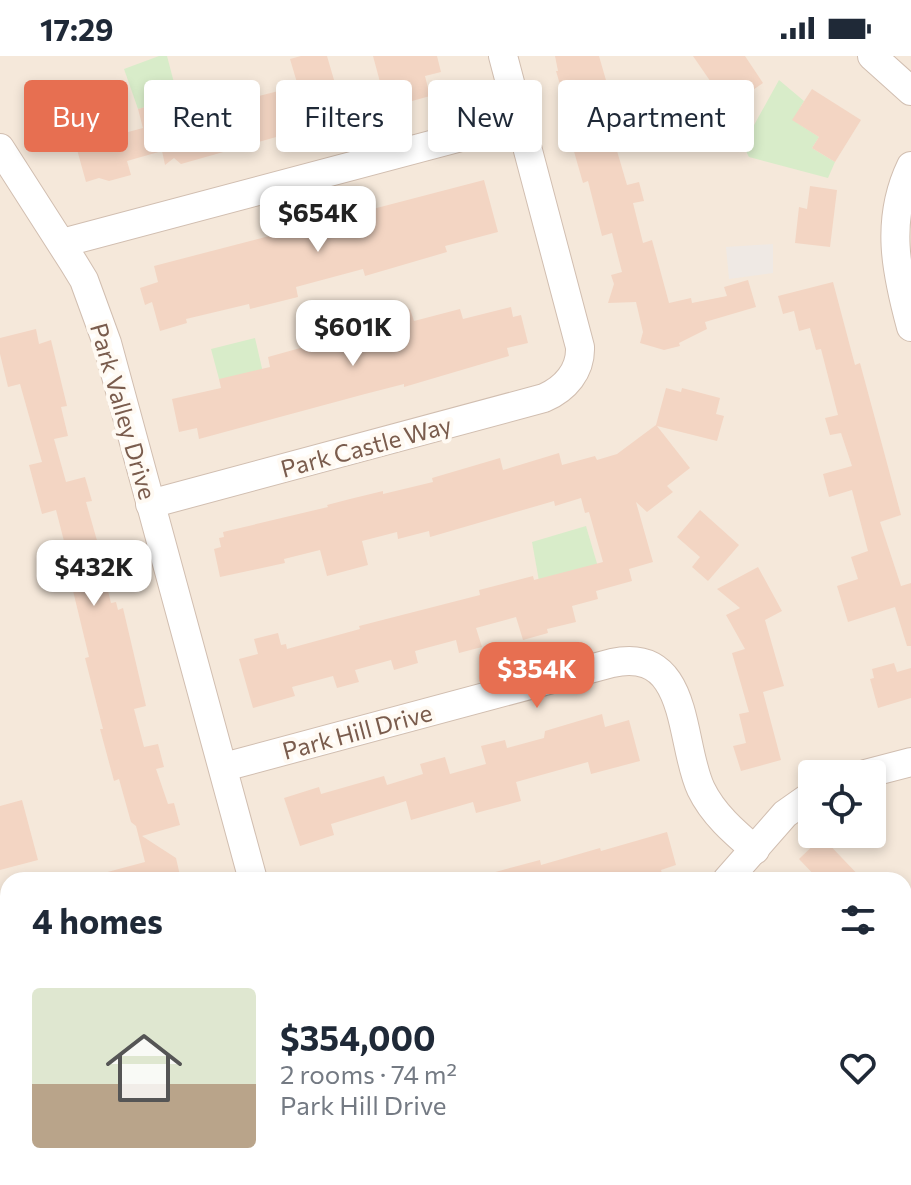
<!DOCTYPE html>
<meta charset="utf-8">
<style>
:root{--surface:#fff;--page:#f6f6f7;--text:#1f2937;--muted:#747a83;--accent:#e76f51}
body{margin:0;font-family:Commissioner,sans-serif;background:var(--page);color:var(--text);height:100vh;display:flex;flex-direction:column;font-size:30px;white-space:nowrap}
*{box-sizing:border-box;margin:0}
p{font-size:26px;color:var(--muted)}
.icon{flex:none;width:44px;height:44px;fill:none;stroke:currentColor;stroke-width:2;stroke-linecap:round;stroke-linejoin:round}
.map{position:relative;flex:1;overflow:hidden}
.panel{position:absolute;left:0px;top:816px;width:912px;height:314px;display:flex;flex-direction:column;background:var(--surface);border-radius:24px 24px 0 0;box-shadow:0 4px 12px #0003}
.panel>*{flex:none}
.guide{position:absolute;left:24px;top:24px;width:864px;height:72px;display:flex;gap:16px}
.controls{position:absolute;left:798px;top:704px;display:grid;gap:16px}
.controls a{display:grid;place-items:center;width:88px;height:88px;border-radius:8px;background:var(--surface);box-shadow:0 4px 12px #0003;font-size:40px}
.price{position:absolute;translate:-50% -68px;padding:0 18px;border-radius:16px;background:#fff;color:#222;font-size:26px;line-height:52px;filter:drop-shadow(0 2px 4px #0008)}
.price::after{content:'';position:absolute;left:50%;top:48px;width:24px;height:18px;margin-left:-12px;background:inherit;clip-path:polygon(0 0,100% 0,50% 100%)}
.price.selected{background:var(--accent);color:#fff}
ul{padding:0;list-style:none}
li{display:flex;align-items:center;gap:24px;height:200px;padding:0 32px}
li span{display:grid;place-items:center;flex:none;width:224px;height:160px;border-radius:8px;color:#555}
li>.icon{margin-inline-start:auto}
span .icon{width:96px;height:96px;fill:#fffc;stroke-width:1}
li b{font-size:34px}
h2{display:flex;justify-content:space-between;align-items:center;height:96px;padding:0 32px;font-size:34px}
.pill{padding:0 28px;border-radius:8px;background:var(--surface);box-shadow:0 4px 12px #0003;font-size:28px;line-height:72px}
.pill.selected{background:var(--accent);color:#fff}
.status{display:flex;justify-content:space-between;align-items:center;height:56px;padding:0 40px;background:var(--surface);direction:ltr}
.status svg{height:22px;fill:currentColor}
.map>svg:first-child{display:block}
.residential{fill:#f5e8da;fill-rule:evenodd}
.industrial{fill:#efe9e4}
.green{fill:#d8ecc9}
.building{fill:#f3d5c3}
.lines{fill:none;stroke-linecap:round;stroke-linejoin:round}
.minor-casing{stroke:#d1beb0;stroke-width:30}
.minor{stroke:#fff;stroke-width:28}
.labels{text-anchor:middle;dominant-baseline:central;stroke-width:8;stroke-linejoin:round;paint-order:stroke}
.street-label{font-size:24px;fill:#7a5c4d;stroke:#fffaf3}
</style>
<div class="status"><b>17:29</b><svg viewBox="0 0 49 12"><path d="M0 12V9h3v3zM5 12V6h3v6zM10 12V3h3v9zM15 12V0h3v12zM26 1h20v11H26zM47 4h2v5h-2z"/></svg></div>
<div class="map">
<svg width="911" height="1129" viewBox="0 0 911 1129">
<rect width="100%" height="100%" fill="#fdf6ec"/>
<path class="residential" d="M 0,0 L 911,0 L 911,1129 L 0,1129 ZM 812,718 L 872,718 L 872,778 L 812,778 ZM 8,824 L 904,824 L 904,1122 L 8,1122 Z"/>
<polygon class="industrial" points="773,188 773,217 729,223 726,191"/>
<g class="green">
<polygon points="159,0 167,0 178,42 138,53 124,13"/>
<polygon points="779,24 804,45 793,64 819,81 812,92 835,106 828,122 749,101 743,89"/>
<polygon points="255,282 264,321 219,323 211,293"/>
<polygon points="586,470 598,511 539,525 532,486"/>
</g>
<g class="building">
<polygon points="301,0 327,0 346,65 320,73 319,69 181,108 174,102 165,109 162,95 127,105 131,119 109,125 99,122 86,126 76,90 143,72 138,53 178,42 182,57 235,42 236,46 298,30 290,3"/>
<polygon points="373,0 437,0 441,16 425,20 430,40 387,52"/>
<polygon points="555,0 599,0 614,52 605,54 627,129 639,126 644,145 633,147 643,187 652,184 669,247 691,242 692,247 727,240 724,231 748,224 756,251 705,266 707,273 679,287 680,290 664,294 640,287 643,276 636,246 608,247 614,228 611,219 622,216 612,177 602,180 588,125 583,127 573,92 578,90 556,15 558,15"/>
<polygon points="693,0 745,0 763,27 728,51"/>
<polygon points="812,33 861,64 835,106 812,92 819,81 792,64"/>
<polygon points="484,124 498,176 445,190 447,196 365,220 363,213 322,224 296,231 298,241 250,253 249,248 186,263 187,267 160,275 152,246 145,249 140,232 158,226 154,210"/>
<polygon points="810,130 837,134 830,191 795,187 799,151 807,153"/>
<polygon points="833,226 855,309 860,307 901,459 880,466 901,530 911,527 911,590 907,590 895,551 848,566 837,530 858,523 851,501 868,495 852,434 829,441 823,418 852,410 841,377 830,379 825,362 838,359 821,293 816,294 810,272 799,275 794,255 783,258 778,240"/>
<polygon points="511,251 513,261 521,259 528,287 507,292 509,300 404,331 404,328 365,338 199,383 197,372 179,376 172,343 221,332 219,323 270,311 268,301 372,272 369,264 410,253 414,265 460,253 463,263"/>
<polygon points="36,273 39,288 51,284 67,350 61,351 68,380 54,383 66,426 85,421 92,445 86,446 98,488 106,486 111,503 101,506 111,547 116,546 118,554 123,552 146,650 134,653 144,691 158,688 164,711 156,713 168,748 174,747 180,769 142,780 176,802 181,824 101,824 100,818 145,806 136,770 131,766 119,723 114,725 100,673 103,673 85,602 89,601 68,514 53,518 46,493 65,489 56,454 42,458 29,409 42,406 20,328 8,331 0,298 0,282"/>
<polygon points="666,332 681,336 682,332 720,342 716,358 724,360 717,385 657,370 690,412 667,430 673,436 647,456 636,446 653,506 629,513 632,525 596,535 598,543 572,550 576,566 547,573 548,577 523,584 516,561 476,572 482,591 459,597 456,584 415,595 418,607 394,614 391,604 355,614 359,626 337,632 333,620 292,631 295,640 253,652 239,603 258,598 254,583 278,577 281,589 286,588 287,593 360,573 359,570 480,539 479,534 533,520 534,524 603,506 589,456 585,457 581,442 555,450 554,445 430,481 429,475 398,483 397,476 362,485 368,509 327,520 320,494 284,503 285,507 220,521 214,493 221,491 219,482 224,481 223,476 328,451 327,449 350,443 383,435 383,438 433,426 432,422 500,402 503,414 559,397 562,409 595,400 597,404 617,398 656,369"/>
<polygon points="700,454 739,489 708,525 692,511 700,501 677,481"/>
<polygon points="758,511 782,555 765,564 784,630 763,636 781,704 741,715 733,690 746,687 739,658 749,656 732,597 745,593 726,559 740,552 717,533"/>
<polygon points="894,607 897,616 911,612 911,642 878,652 870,623 874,622 872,613"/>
<polygon points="602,658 605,671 629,664 640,705 591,718 588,706 516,726 521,745 476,757 473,746 411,764 406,745 331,768 334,779 300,790 284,742 319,731 321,738 384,720 387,729 423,718 420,708 445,701 450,718 486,708 481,690 505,684 507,692 544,682 545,675"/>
<polygon points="22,744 38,804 0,814 0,750"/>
<polygon points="667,776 676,809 661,814 664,824 489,824 488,818 540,804 541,809 600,792 601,795"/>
<polygon points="822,781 863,824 819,824 799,803"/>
</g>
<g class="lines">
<defs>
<g id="minor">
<polyline points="872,0 911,35"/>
<polyline points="0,92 73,206 84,224 107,287 253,824"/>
<path d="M 911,110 C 885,164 896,216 911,271"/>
<polyline points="62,187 521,65"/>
<path d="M 150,448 L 544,342 C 565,333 581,315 580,291 L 503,0"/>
<path d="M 224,711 L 612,607 C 691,590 679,687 701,733 C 713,758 734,776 755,794"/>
<polyline points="865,718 911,706"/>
<polyline points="727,824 785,758 812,739"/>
<polyline points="0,1069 8,1100"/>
<polyline points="14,1122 16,1129"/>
<polyline points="331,1122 333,1129"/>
</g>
</defs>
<use href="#minor" class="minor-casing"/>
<use href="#minor" class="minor"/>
</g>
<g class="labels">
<g class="street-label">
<text transform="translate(124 355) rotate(74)">Park Valley Drive</text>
<text transform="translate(366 390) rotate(-15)">Park Castle Way</text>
<text transform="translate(357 675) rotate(-15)">Park Hill Drive</text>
</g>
</g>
</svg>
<div class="controls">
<a><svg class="icon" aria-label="locate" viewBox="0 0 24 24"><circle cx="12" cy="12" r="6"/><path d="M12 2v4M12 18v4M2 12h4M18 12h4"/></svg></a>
</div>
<b class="price" style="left:318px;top:198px">$654K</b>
<b class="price" style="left:353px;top:312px">$601K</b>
<b class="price" style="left:94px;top:552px">$432K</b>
<b class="price selected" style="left:537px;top:654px">$354K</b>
<div class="guide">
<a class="pill selected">Buy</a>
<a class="pill">Rent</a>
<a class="pill">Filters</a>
<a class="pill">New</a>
<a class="pill">Apartment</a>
</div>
<section class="panel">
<h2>4 homes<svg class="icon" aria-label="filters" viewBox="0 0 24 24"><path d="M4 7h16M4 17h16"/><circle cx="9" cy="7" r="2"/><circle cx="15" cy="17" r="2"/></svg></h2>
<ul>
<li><span style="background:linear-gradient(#dfe7d0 60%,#b9a48a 0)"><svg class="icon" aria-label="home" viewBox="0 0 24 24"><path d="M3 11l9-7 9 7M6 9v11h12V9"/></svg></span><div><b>$354,000</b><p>2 rooms · 74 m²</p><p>Park Hill Drive</p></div><svg class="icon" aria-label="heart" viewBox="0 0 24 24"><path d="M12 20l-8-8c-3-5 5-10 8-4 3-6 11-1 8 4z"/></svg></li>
</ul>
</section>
</div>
